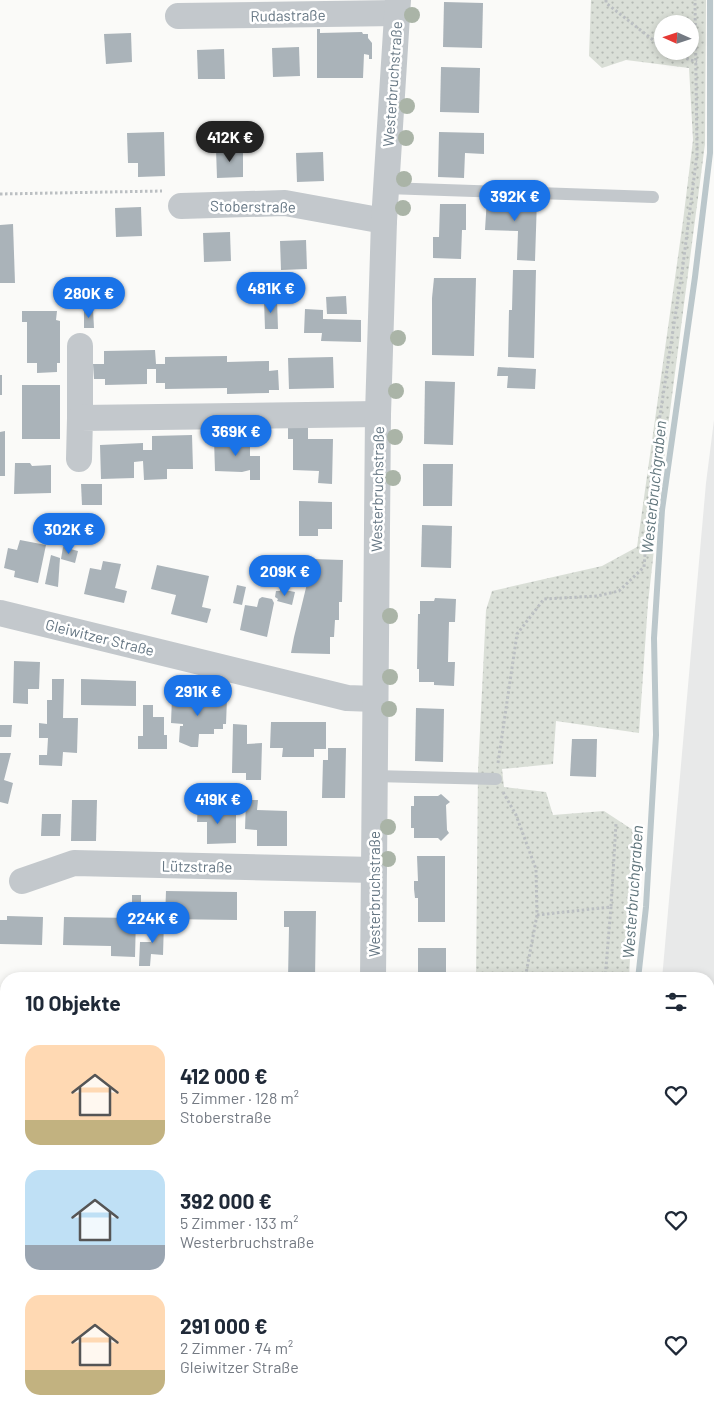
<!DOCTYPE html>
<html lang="de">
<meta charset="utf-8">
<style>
:root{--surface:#fff;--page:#f2f2f3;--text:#1f2937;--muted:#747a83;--accent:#1a73e8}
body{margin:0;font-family:Barlow,sans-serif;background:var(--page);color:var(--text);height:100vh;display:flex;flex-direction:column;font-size:19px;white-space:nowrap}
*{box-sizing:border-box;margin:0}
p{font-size:16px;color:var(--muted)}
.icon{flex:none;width:28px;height:28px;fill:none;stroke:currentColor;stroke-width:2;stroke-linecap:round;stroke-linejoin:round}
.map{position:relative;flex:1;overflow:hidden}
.drawer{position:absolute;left:0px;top:972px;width:715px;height:446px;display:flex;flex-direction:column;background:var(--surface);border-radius:20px 20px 0 0;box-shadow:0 2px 8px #0003}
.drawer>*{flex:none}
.needle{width:32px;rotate:273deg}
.buttons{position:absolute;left:654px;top:15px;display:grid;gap:10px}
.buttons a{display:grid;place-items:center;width:45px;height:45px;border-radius:50%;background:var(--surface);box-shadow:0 2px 8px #0003;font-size:25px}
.price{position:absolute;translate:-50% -42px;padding:0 11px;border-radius:18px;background:var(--accent);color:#fff;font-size:16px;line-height:32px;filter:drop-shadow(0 1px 2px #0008)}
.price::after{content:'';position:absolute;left:50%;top:30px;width:15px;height:11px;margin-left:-8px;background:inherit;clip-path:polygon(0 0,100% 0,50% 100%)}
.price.active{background:#222;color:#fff}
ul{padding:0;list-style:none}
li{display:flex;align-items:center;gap:15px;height:125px;padding:0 25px}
li span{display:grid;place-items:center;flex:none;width:140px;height:100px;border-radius:15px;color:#555}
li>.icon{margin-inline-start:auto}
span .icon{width:60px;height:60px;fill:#fffc;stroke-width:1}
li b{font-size:21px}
h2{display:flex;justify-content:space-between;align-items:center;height:60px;padding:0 25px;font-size:21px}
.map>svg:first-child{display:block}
.built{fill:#e8e9e9}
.grass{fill:url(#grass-dots);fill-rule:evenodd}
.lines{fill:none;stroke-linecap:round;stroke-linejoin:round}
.stream{stroke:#bbc7cb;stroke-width:6}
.building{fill:#aab3b9}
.path{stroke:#bbbfc2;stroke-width:3;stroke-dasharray:2.5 2.5;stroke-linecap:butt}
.lane{stroke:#c3c8cc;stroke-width:12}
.street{stroke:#c3c8cc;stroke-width:26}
.tree{fill:#aab4a7}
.labels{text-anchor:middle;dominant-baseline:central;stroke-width:5;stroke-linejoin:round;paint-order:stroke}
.street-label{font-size:15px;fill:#657683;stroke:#fff}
.water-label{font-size:16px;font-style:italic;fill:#60757c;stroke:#fff}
</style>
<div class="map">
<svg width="714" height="1418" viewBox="0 0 714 1418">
<defs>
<pattern id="grass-dots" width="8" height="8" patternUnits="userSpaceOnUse" patternTransform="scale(1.25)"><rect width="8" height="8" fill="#dadfd7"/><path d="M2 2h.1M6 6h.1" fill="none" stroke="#b4b9b4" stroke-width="1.8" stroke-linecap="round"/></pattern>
</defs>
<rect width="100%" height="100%" fill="#fafaf8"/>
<polygon class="built" points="714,420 714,1418 702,1418 700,1413 709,1412 709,979 662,979 706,483"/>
<g class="grass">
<path d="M 591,0 L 706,0 L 705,144 L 667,434 L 648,603 L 639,733 L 556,721 L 553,764 L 502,769 L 504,787 L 546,792 L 553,815 L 604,811 L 636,832 L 629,979 L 476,979 L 478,771 L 486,610 L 492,591 L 602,566 L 637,547 L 683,221 L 693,140 L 689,68 L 626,60 L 602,68 L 589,56 ZM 662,24 L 690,24 L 690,51 L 662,51 Z"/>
<polygon points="664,1413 665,1418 492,1418 492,1412"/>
</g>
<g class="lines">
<g class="stream">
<polyline points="638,979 646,907 656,735 654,638 662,510 695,277 710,153 710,0"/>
<polyline points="670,1412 672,1418"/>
</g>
</g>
<g class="building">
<polygon points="444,2 483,3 482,48 443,47"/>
<polygon points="317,29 320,29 320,33 362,32 363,34 368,34 368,38 372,43 372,59 369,59 369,55 364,54 363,78 317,78"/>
<polygon points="131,33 132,62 106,64 104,34"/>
<polygon points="299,47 300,76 273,77 272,48"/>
<polygon points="224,49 225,79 198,79 197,50"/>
<polygon points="441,67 480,68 479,113 440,112"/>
<polygon points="164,132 165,176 138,177 138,163 128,163 127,133"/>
<polygon points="439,132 484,133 484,154 465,153 464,178 438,177"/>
<polygon points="243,148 243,177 217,178 216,149"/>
<polygon points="323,152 324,181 297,182 296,153"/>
<polygon points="487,198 537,199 535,261 517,260 518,231 485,230"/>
<polygon points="440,204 466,204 466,230 462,230 461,259 433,258 433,237 439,237"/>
<polygon points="141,207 142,236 116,237 115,208"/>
<polygon points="13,224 15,283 0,283 0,225"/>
<polygon points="230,232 231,261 204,262 203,233"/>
<polygon points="306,240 307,269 281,270 280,241"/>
<polygon points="513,270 536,270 534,358 508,357 509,310 512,310"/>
<polygon points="434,278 476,278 474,356 432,355 432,298"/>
<polygon points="346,296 347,314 327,314 326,297"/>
<polygon points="277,299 278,329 265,329 264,300"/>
<polygon points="84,309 93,309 94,328 84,328"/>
<polygon points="305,309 323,310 323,319 361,320 361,342 321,341 322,333 304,333"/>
<polygon points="22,311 57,311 56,320 60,321 60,363 57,363 57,372 37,373 37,363 27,363 27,322 22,322"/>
<polygon points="155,350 156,364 165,364 165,357 227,356 227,362 269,361 269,371 278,370 279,390 269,390 269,393 227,394 227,388 165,389 165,383 156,383 156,369 147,369 147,384 105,385 105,379 94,379 93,364 104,364 104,351"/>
<polygon points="333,357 334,388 289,389 288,358"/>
<polygon points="498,367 536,369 535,389 507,388 508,376 497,376"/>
<rect x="0" y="375" width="2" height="20"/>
<polygon points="425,381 455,382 453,445 424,444"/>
<rect x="22" y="385" width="38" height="54"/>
<polygon points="288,427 308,427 308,439 333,439 332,484 318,483 319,471 293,470 293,439 288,439"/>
<polygon points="5,431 5,476 0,476 0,432"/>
<polygon points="192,435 193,469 167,469 167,479 144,480 143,461 134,462 134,478 101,479 100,445 143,443 143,450 152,450 152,436"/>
<polygon points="250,438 250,456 260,456 260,480 250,480 250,470 242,472 215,471 214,439"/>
<polygon points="15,463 30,463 32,466 51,465 51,493 14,494"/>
<polygon points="423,464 453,464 452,506 423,506"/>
<polygon points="81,484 102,484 102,505 82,505"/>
<polygon points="299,501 332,502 332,529 318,529 318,536 299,536"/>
<polygon points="422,525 452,526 451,568 421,567"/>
<polygon points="20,540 46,545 38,583 14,577 15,571 4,568 8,548 17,550"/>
<polygon points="63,547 78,551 75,563 61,559"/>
<polygon points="51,555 60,558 58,587 45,584"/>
<polygon points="313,559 343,560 342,602 339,602 339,620 335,620 334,637 330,637 330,654 291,653 294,637"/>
<polygon points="103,561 121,564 115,588 127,591 124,603 84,594 90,568 101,570"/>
<polygon points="157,565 209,576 202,607 211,609 207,623 171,614 176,595 151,589"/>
<polygon points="237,585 246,587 242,605 233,603"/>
<polygon points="280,589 295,592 292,605 277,601 278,599 275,597 276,591 280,591"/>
<polygon points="262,597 272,599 274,603 267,637 240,630 245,605 257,607 259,599"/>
<polygon points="435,598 456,599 455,622 449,622 448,662 455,662 454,686 434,685 434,682 419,682 419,669 417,669 418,614 420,614 420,601 434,601"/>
<polygon points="14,661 40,662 39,689 28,689 28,704 13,703"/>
<polygon points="52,679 64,679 63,718 78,718 77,753 63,752 62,766 39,765 39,755 47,755 48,738 39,738 39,723 47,724 47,700 52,700"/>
<polygon points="81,679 136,681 136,706 81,705"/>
<polygon points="172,697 227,698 226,724 223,724 223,729 214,729 214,734 199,734 198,747 191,747 179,742 180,726 183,726 183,724 171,723"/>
<polygon points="143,705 153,705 153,717 164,717 164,735 167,735 167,749 138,749 138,736 143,736"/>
<polygon points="416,708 444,709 443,762 415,761"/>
<polygon points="271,722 326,722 326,749 314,749 314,757 282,757 283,748 270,748"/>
<polygon points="233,724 247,725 247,744 262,743 261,780 246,780 246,773 232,773"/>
<polygon points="0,725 12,725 11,737 0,737"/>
<polygon points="572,739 597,739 596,777 570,776"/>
<polygon points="328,748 346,748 345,798 322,798 323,760 328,760"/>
<polygon points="0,753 11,753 4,780 13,783 8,804 0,802"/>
<polygon points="441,794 450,802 446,805 447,830 449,833 441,841 438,838 414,838 414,828 411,828 411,806 414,806 414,796 438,796"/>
<polygon points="72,800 97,800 96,841 71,841"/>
<polygon points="246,800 258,800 257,810 287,811 287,846 257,846 257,830 245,829"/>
<polygon points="198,802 207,802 207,813 236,813 236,843 207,844 207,822 197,822"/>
<polygon points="42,814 61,814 60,836 41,836"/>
<polygon points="417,856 445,856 445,922 418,922 418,898 415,898 414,889 414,881 418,881"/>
<polygon points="166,891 237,892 237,920 165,919"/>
<rect x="132" y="895" width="9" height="19"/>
<polygon points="284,911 316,911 315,979 288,979 289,927 284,927"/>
<polygon points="7,916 43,917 42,945 0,944 0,920 7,920"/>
<polygon points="64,917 136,918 135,957 111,956 111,946 63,945"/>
<polygon points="151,921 164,921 163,955 151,954 150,966 139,966 140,942 151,942"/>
<polygon points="418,948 446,948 446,979 415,979 415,972 418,972"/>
<rect x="0" y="1121" width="6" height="19"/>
<rect x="0" y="1298" width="6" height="27"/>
<polygon points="404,1412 434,1412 434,1418 403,1418"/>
</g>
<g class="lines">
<g class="path">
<polyline points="606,0 606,3 662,47"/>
<polyline points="668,51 672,54 697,62"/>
<polyline points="0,194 162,191"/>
<polyline points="498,763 517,634 544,599 597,596 619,591 644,567 652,468 683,265 697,154 695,0"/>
<polyline points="503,792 516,815 536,869 537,915 525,979"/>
<polyline points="537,915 611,907 616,823"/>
<polyline points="605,979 611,907"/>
<polyline points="502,1412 502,1418"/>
<polyline points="649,1412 651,1418"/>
</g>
<g class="lane">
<polyline points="386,188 653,197"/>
<polyline points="374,776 496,779"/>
</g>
<g class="street">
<polyline points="178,16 397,13"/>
<polyline points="181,206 285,203 384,221"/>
<polyline points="80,418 80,346"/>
<polyline points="79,459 80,418 378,414"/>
<polyline points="0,613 347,698 375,699"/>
<polyline points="22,881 74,863 374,870"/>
<polyline points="373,979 378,414 384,221 398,0"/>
<polyline points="0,1212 6,1212"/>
<polyline points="363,1418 363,1412"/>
</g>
</g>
<g class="tree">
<circle cx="412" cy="15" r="8"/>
<circle cx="407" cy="106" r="8"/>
<circle cx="406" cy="138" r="8"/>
<circle cx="404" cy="179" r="8"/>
<circle cx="403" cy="208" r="8"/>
<circle cx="398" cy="338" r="8"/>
<circle cx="396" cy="391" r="8"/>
<circle cx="395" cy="437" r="8"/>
<circle cx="393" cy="478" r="8"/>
<circle cx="390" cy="616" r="8"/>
<circle cx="390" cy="677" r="8"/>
<circle cx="389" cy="709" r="8"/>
<circle cx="388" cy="827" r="8"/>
<circle cx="388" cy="859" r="8"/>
</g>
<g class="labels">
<g class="street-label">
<text transform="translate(288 15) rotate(-1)">Rudastraße</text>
<text transform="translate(392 84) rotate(-86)">Westerbruchstraße</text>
<text transform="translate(253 206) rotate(1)">Stoberstraße</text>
<text transform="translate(377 489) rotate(-89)">Westerbruchstraße</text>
<text transform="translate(100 637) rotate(14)">Gleiwitzer Straße</text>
<text transform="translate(197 866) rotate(1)">Lützstraße</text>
<text transform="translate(374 894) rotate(-90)">Westerbruchstraße</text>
</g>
<g class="water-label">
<text transform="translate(653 487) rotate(-84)">Westerbruchgraben</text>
<text transform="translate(632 892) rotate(-86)">Westerbruchgraben</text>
</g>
</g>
</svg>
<div class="buttons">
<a><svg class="needle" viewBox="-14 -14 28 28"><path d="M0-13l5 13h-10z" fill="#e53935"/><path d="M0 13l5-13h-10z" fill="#747a83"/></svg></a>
</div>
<b class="price active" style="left:230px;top:163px">412K €</b>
<b class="price" style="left:515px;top:222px">392K €</b>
<b class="price" style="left:271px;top:314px">481K €</b>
<b class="price" style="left:89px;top:319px">280K €</b>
<b class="price" style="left:236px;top:457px">369K €</b>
<b class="price" style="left:69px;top:555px">302K €</b>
<b class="price" style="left:285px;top:597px">209K €</b>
<b class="price" style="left:198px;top:717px">291K €</b>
<b class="price" style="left:218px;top:825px">419K €</b>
<b class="price" style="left:153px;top:944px">224K €</b>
<section class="drawer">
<h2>10 Objekte<svg class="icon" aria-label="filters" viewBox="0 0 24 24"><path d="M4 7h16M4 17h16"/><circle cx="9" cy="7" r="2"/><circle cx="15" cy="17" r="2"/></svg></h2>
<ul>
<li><span style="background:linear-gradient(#ffd9b3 75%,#c2b280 0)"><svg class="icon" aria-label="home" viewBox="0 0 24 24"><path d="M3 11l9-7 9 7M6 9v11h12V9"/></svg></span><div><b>412 000 €</b><p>5 Zimmer · 128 m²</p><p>Stoberstraße</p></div><svg class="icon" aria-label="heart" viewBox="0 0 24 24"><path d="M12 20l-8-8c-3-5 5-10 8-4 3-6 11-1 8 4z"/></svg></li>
<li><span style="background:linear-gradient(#bfe0f5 75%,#9aa5b1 0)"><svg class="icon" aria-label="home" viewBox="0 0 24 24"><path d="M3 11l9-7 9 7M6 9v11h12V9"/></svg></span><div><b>392 000 €</b><p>5 Zimmer · 133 m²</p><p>Westerbruchstraße</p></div><svg class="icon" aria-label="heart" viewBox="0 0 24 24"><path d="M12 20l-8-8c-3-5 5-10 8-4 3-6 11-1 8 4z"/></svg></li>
<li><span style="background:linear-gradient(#ffd9b3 75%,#c2b280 0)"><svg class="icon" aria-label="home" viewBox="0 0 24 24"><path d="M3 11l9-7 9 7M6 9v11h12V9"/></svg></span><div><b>291 000 €</b><p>2 Zimmer · 74 m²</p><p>Gleiwitzer Straße</p></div><svg class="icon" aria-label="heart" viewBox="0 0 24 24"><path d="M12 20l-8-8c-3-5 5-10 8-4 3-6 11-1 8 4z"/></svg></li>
</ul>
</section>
</div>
